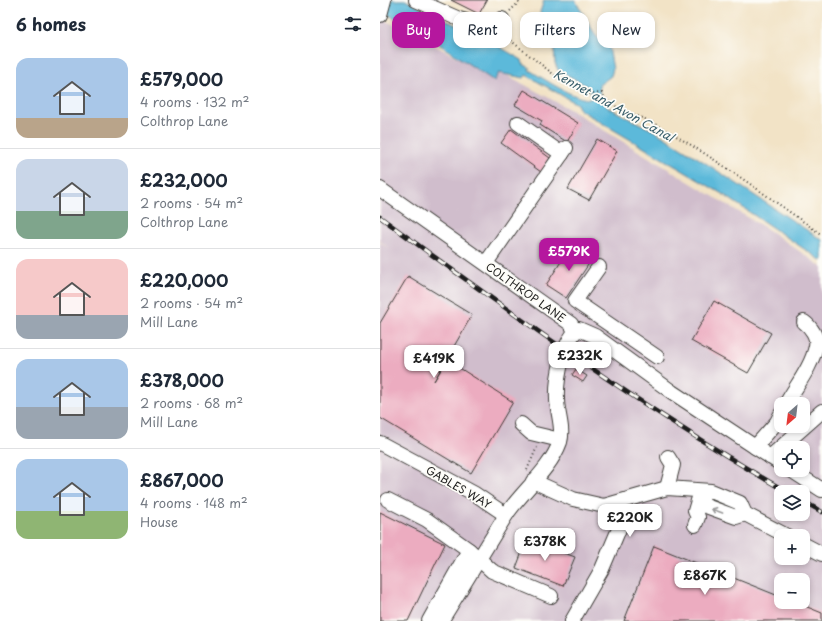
<!DOCTYPE html>
<meta charset="utf-8">
<style>
:root{--surface:#fff;--page:#f6f6f7;--text:#1f2937;--muted:#747a83;--line:#e0e1e3;--accent:#b5179e}
body{margin:0;font-family:"Playpen Sans",sans-serif;background:var(--page);color:var(--text);height:100vh;display:flex;flex-direction:column;font-size:15px;white-space:nowrap}
*{box-sizing:border-box;margin:0}
p{font-size:13px;color:var(--muted)}
.icon{flex:none;width:22px;height:22px;fill:none;stroke:currentColor;stroke-width:2;stroke-linecap:round;stroke-linejoin:round}
.map{position:relative;flex:1;overflow:hidden}
.side{display:flex;flex-direction:column;background:var(--surface);width:380px}
.side>*{flex:none}
.banner{position:absolute;left:12px;top:12px;width:370px;height:36px;display:flex;gap:8px}
.needle{width:26px;rotate:208deg}
.tools{position:absolute;left:394px;top:397px;display:grid;gap:8px}
.tools a{display:grid;place-items:center;width:36px;height:36px;border-radius:8px;background:var(--surface);box-shadow:0 2px 6px #0003;font-size:20px}
.price{position:absolute;translate:-50% -34px;padding:0 9px;border-radius:8px;background:#fff;color:#222;font-size:13px;line-height:26px;filter:drop-shadow(0 1px 2px #0008)}
.price::after{content:'';position:absolute;left:50%;top:24px;width:12px;height:9px;margin-left:-6px;background:inherit;clip-path:polygon(0 0,100% 0,50% 100%)}
.price.active{background:var(--accent);color:#fff}
ul{padding:0;list-style:none}
li{display:flex;align-items:center;gap:12px;height:100px;padding:0 16px}
li+li{border-top:1px solid var(--line)}
li span{display:grid;place-items:center;flex:none;width:112px;height:80px;border-radius:12px;color:#555}
li>.icon{margin-inline-start:auto}
span .icon{width:48px;height:48px;fill:#fffc;stroke-width:1}
li b{font-size:17px}
h2{display:flex;justify-content:space-between;align-items:center;height:48px;padding:0 16px;font-size:17px}
.chip{padding:0 14px;border-radius:12px;background:var(--surface);box-shadow:0 2px 6px #0003;font-size:14px;line-height:36px}
.chip.active{background:var(--accent);color:#fff}
main{display:flex;flex:1;min-height:0}
.map>svg:first-child{display:block}
.industrial{fill:#d0bdcc;fill-rule:evenodd}
.water{fill:#5cb9da;stroke:#3c6a7b}
.building{fill:#ecacc0}
.lines{fill:none;stroke-linecap:round;stroke-linejoin:round}
.minor-casing{stroke:#3c3a36;stroke-width:16}
.path{stroke:#3c3a36;stroke-width:2;stroke-dasharray:1 3;stroke-linecap:butt}
.minor{stroke:#fff;stroke-width:14}
.rail-casing{stroke:#1c1c1c;stroke-width:4.5}
.rail{stroke:#fdfcf7;stroke-width:3;stroke-dasharray:9;stroke-linecap:butt}
.oneway{stroke:#999}
.labels{text-anchor:middle;dominant-baseline:central;stroke-width:3.5;stroke-linejoin:round;paint-order:stroke}
.street-label{font-size:11px;fill:#1c1c1c;stroke:#fdfcf7}
.water-label{font-size:12px;font-style:italic;fill:#365b68;stroke:#fdfcf7}
</style>
<main>
<section class="side">
<h2>6 homes<svg class="icon" aria-label="filters" viewBox="0 0 24 24"><path d="M4 7h16M4 17h16"/><circle cx="9" cy="7" r="2"/><circle cx="15" cy="17" r="2"/></svg></h2>
<ul>
<li><span style="background:linear-gradient(#a9c7e8 75%,#b9a48a 0)"><svg class="icon" aria-label="home" viewBox="0 0 24 24"><path d="M3 11l9-7 9 7M6 9v11h12V9"/></svg></span><div><b>£579,000</b><p>4 rooms · 132 m²</p><p>Colthrop Lane</p></div></li>
<li><span style="background:linear-gradient(#c9d6e8 65%,#7fa58c 0)"><svg class="icon" aria-label="home" viewBox="0 0 24 24"><path d="M3 11l9-7 9 7M6 9v11h12V9"/></svg></span><div><b>£232,000</b><p>2 rooms · 54 m²</p><p>Colthrop Lane</p></div></li>
<li><span style="background:linear-gradient(#f6c9c9 70%,#9aa5b1 0)"><svg class="icon" aria-label="home" viewBox="0 0 24 24"><path d="M3 11l9-7 9 7M6 9v11h12V9"/></svg></span><div><b>£220,000</b><p>2 rooms · 54 m²</p><p>Mill Lane</p></div></li>
<li><span style="background:linear-gradient(#a9c7e8 60%,#9aa5b1 0)"><svg class="icon" aria-label="home" viewBox="0 0 24 24"><path d="M3 11l9-7 9 7M6 9v11h12V9"/></svg></span><div><b>£378,000</b><p>2 rooms · 68 m²</p><p>Mill Lane</p></div></li>
<li><span style="background:linear-gradient(#a9c7e8 65%,#8fb573 0)"><svg class="icon" aria-label="home" viewBox="0 0 24 24"><path d="M3 11l9-7 9 7M6 9v11h12V9"/></svg></span><div><b>£867,000</b><p>4 rooms · 148 m²</p><p>House</p></div></li>
</ul>
</section>
<div class="map">
<svg width="442" height="621" viewBox="0 0 442 621">
<rect width="100%" height="100%" fill="#fdfcf7"/>
<filter id="ink" filterUnits="userSpaceOnUse"><feTurbulence type="fractalNoise" baseFrequency=".025" numOctaves="2"/><feDisplacementMap in="SourceGraphic" scale="8" xChannelSelector="R" yChannelSelector="G"/><feConvolveMatrix kernelMatrix="1 2 1 2 8 2 1 2 1" color-interpolation-filters="sRGB"/></filter>
<filter id="wash" filterUnits="userSpaceOnUse"><feTurbulence type="fractalNoise" baseFrequency=".012" numOctaves="4" result="noise"/><feDisplacementMap in="SourceGraphic" scale="16" xChannelSelector="R" yChannelSelector="G"/><feGaussianBlur stdDeviation="0.9" result="paint"/><feColorMatrix in="noise" values="0 0 0 0 0 0 0 0 0 0 0 0 0 0 0 0 0 1.4 0 .05"/><feComposite in="paint" operator="in"/></filter>
<g filter="url(#wash)">
<rect width="100%" height="100%" fill="#f2e3c6"/>
<path class="industrial" d="M 0,18 L 79,58 L 125,74 L 189,109 L 392,232 L 442,267 L 442,621 L 0,621 L 0,242 L 9,248 L 0,241 ZM 401,404 L 423,404 L 423,426 L 401,426 ZM 401,448 L 423,448 L 423,470 L 401,470 ZM 401,492 L 423,492 L 423,514 L 401,514 ZM 401,536 L 423,536 L 423,558 L 401,558 ZM 401,580 L 423,580 L 423,602 L 401,602 Z"/>
<path class="water" d="M 0,0 L 25,0 L 113,43 L 142,60 L 143,64 L 150,68 L 149,70 C 165,79 193,99 210,99 L 212,98 L 209,87 L 178,70 L 175,63 L 174,45 L 160,12 L 164,0 L 195,0 L 216,36 L 226,42 L 229,47 L 233,69 L 231,76 L 219,85 L 220,97 L 227,107 L 276,132 L 318,158 L 442,240 L 442,261 L 344,195 L 200,110 L 197,104 L 146,75 L 144,78 L 119,73 L 114,81 L 32,26 L 0,11 Z"/>
<g id="blocks">
<g class="building">
<polygon points="71,0 107,0 99,14"/>
<polygon points="144,90 198,123 187,142 160,125 162,121 135,105"/>
<polygon points="131,129 170,158 161,172 121,143"/>
<polygon points="217,139 237,151 209,200 188,189"/>
<polygon points="191,246 212,259 186,298 166,285"/>
<polygon points="28,276 92,315 54,381 67,360 133,402 91,473 0,418 0,323"/>
<polygon points="334,301 391,333 368,373 311,341"/>
<polygon points="196,369 207,376 203,382 192,375"/>
<polygon points="0,512 65,544 28,621 0,621"/>
<polygon points="147,539 195,557 183,586 136,568"/>
<polygon points="274,546 401,597 401,602 415,602 442,613 442,621 244,621"/>
</g>
</g>
</g>
<g filter="url(#ink)">
<use href="#blocks" fill-opacity="0" stroke="#3c3a36" stroke-width="1"/>
<g class="lines">
<defs>
<g id="minor">
<polyline points="36,0 79,19 109,27 122,19"/>
<polyline points="0,15 4,0"/>
<polyline points="138,123 182,154"/>
<polyline points="0,189 191,324 195,331"/>
<polyline points="106,263 186,148"/>
<polyline points="219,267 195,301 277,357"/>
<path d="M 406,404 C 416,386 432,366 436,346 C 438,337 431,327 424,322"/>
<polyline points="141,424 151,433 180,440"/>
<path d="M 0,443 L 95,494 L 126,515 C 142,491 170,470 180,442 C 184,428 177,413 177,399 C 176,381 183,339 199,329 L 215,336 L 292,392 L 401,464"/>
<polyline points="375,447 397,422 401,414"/>
<polyline points="390,457 442,411"/>
<polyline points="411,470 442,490"/>
<polyline points="153,481 193,499 224,506 287,488 331,491 360,503 365,514 407,536"/>
<polyline points="287,488 293,465 288,457"/>
<polyline points="321,491 323,505 356,517 365,514"/>
<polyline points="8,500 47,520 89,550 112,571 171,596"/>
<polyline points="315,525 318,517 315,511 320,494"/>
<polyline points="423,544 442,554"/>
<polyline points="49,621 89,550"/>
<polyline points="61,621 126,515"/>
<polyline points="192,621 222,569 239,529 240,514 236,503"/>
</g>
</defs>
<use href="#minor" class="minor-casing"/>
<g class="path">
<polyline points="130,11 141,0"/>
<path d="M 121,33 L 177,77 L 193,86 L 203,93 L 210,94 L 222,93 C 229,109 258,114 273,123 C 332,155 387,196 442,235"/>
<polyline points="147,470 157,447"/>
</g>
<use href="#minor" class="minor"/>
<defs>
<g id="rail">
<path d="M 0,217 C 132,314 265,410 407,492"/>
<polyline points="423,501 442,512"/>
</g>
</defs>
<use href="#rail" class="rail-casing"/>
<use href="#rail" class="rail"/>
</g>
<defs><path id="oneway-shaft" d="M-6 0H5M1.5-3L5.5 0L1.5 3" fill="none" stroke-width="1.6" stroke-linecap="round" stroke-linejoin="round"/></defs>
<use class="oneway" href="#oneway-shaft" transform="translate(337 511) rotate(-160)"/>
</g>
<g class="labels">
<g class="street-label">
<text transform="translate(146 292) rotate(35)">COLTHROP LANE</text>
<text transform="translate(79 487) rotate(30)">GABLES WAY</text>
</g>
<g class="water-label">
<text transform="translate(234 105) rotate(29)">Kennet and Avon Canal</text>
</g>
</g>
</svg>
<div class="tools">
<a><svg class="needle" viewBox="-14 -14 28 28"><path d="M0-13l5 13h-10z" fill="#e53935"/><path d="M0 13l5-13h-10z" fill="#747a83"/></svg></a>
<a><svg class="icon" aria-label="locate" viewBox="0 0 24 24"><circle cx="12" cy="12" r="6"/><path d="M12 2v4M12 18v4M2 12h4M18 12h4"/></svg></a>
<a><svg class="icon" aria-label="layers" viewBox="0 0 24 24"><path d="M12 4l9 5-9 5-9-5zM3 14l9 5 9-5"/></svg></a>
<a>+</a>
<a>−</a>
</div>
<b class="price active" style="left:189px;top:272px">£579K</b>
<b class="price" style="left:200px;top:376px">£232K</b>
<b class="price" style="left:54px;top:379px">£419K</b>
<b class="price" style="left:250px;top:538px">£220K</b>
<b class="price" style="left:165px;top:562px">£378K</b>
<b class="price" style="left:325px;top:596px">£867K</b>
<div class="banner">
<a class="chip active">Buy</a>
<a class="chip">Rent</a>
<a class="chip">Filters</a>
<a class="chip">New</a>
</div>
</div>
</main>
